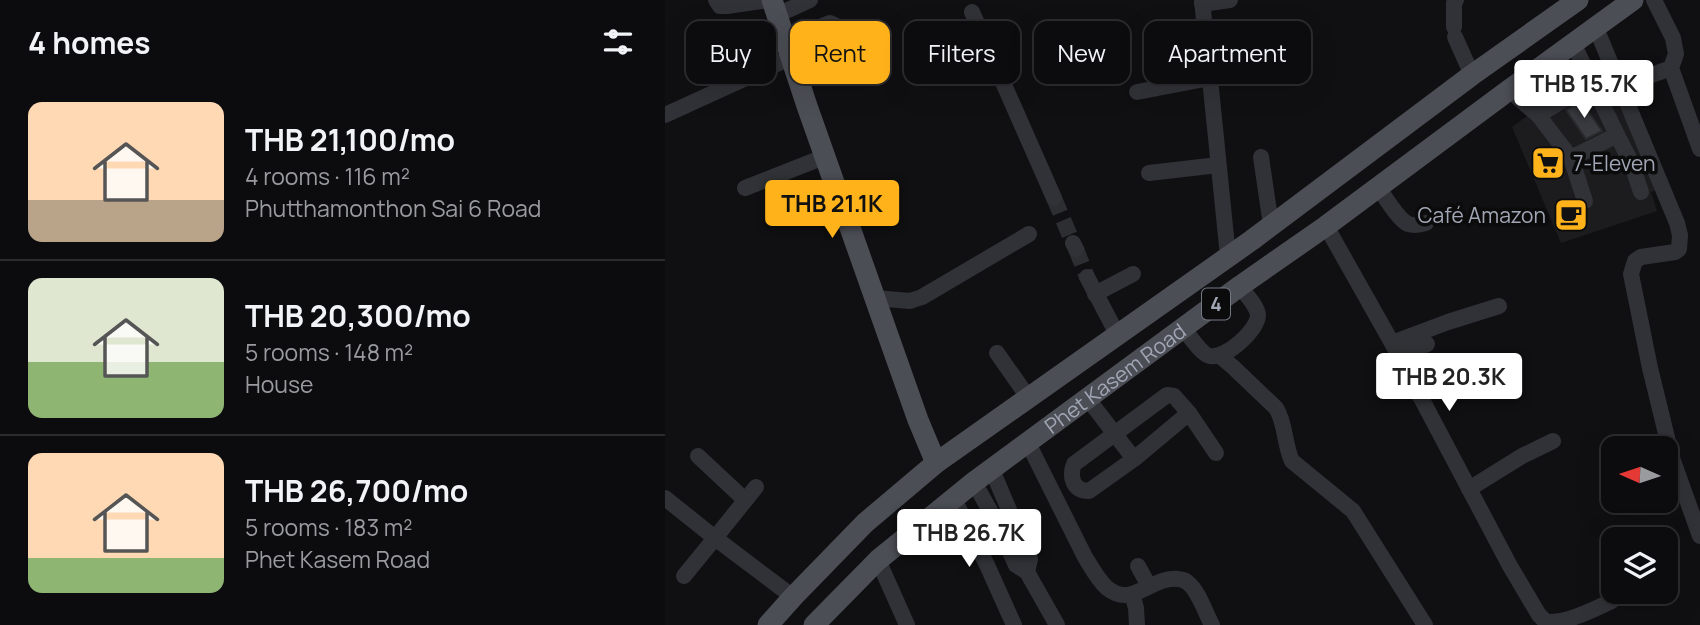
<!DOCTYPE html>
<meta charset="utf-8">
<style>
:root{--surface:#0c0c0e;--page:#151517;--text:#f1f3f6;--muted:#9a9b9e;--line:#2c2c2e;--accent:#ffb21a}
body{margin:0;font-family:Manrope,sans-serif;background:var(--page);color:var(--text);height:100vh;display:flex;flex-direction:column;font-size:26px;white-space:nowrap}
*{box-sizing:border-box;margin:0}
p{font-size:23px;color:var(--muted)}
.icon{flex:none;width:38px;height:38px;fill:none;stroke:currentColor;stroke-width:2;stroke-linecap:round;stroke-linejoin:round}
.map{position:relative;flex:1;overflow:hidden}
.sheet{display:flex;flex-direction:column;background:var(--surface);width:665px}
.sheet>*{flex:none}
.guide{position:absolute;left:21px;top:21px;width:665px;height:63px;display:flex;gap:14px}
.needle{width:46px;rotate:273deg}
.controls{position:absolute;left:936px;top:436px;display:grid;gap:14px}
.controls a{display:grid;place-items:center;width:77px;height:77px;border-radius:14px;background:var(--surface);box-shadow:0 7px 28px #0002,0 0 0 2px var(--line);font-size:35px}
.price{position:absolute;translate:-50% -60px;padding:0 16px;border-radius:7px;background:#fff;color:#222;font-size:23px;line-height:46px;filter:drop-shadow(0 2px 4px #0008)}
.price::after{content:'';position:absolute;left:50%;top:42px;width:21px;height:16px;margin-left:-10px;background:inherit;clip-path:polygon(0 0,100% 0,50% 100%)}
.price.selected{background:var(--accent);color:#111}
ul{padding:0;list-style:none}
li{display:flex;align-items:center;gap:21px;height:175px;padding:0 28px}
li+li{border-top:2px solid var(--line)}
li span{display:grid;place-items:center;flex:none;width:196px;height:140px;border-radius:14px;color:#555}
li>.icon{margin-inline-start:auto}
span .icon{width:84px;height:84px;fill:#fffc;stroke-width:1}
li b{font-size:30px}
h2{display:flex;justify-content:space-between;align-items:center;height:84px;padding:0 28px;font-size:30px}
.chip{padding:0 24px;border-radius:14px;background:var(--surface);box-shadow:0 7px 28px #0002,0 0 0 2px var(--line);font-size:24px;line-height:63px}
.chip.selected{background:var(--accent);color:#111}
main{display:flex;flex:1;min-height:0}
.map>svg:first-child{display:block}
.built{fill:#1c1c1f}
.building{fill:#3a3b40;stroke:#2a2a2e;stroke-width:2}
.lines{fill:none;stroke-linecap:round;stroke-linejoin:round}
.minor-tunnel{stroke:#2d2e32;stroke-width:16;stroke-dasharray:16 8;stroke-linecap:butt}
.minor{stroke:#313237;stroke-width:16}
.major{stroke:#4c4e56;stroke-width:21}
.labels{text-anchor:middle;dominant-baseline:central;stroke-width:7;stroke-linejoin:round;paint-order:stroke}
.shield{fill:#0b0b0c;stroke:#737882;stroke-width:2}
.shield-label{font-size:19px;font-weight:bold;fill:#a0a6b4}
.poi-label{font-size:21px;fill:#a0a6b4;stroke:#0b0b0c;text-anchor:start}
.street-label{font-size:21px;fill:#a0a6b4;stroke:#0b0b0c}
</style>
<main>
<section class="sheet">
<h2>4 homes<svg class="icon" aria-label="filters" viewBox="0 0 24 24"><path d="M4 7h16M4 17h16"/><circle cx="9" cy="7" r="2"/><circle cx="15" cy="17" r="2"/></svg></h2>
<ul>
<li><span style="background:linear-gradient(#ffd9b3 70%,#b9a48a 0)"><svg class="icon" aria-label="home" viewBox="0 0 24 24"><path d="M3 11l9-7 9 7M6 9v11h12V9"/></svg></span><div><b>THB 21,100/mo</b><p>4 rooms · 116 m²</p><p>Phutthamonthon Sai 6 Road</p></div></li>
<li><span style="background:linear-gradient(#dfe7d0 60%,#8fb573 0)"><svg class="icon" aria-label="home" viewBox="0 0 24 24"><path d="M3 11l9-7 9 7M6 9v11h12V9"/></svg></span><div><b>THB 20,300/mo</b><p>5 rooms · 148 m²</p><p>House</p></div></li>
<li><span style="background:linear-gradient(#ffd9b3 75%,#8fb573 0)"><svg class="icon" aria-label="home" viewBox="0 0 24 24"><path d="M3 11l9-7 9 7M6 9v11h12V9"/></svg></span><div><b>THB 26,700/mo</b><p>5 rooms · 183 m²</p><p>Phet Kasem Road</p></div></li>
</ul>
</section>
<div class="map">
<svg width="1035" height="625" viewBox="0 0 1035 625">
<rect width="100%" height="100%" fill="#101012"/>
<polygon class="built" points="946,55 998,188 986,192 992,211 896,243 847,127"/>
<polygon class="building" points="916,101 937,131 921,139 901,110"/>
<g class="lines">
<g class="minor-tunnel">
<polyline points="389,198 408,243"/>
<polyline points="411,249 422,277"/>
</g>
<g class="minor">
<polyline points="51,0 55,6 62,6 103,0"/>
<polyline points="537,0 563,256"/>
<polyline points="989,0 1008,38 1011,54 1006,68 1035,149"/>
<polyline points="537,4 565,0"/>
<polyline points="307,12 389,198"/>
<polyline points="112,15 145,0"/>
<polyline points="789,27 789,3 791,0"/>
<polyline points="931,28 1012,223 1015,235 1014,249 1010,252 976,257 970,261 966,274 985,368 1007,458 1035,536"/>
<polyline points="790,37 807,75"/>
<path d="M 121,41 L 165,23 C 174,26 177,30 182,38"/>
<polyline points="973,80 1006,68"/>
<polyline points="844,90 873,115 906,158 952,135 908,43"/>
<polyline points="472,92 545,78"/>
<polyline points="0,115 127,57"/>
<polyline points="873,115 927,83"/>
<polyline points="952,135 966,162 976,192"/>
<polyline points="596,157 606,225"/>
<polyline points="906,158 920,201"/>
<polyline points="484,173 553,165"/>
<path d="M 713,187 C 720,197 733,219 743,224 C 749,226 755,225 761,223"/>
<polyline points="80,188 159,157"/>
<path d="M 661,226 L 727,343 L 845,566 L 874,615 L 881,622 C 903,623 927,610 947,601"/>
<polyline points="408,243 411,249"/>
<polyline points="422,277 452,334"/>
<polyline points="430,294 468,274"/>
<polyline points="210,298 245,301 257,297 364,234"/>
<path d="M 518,328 C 524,335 537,355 545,356 C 561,359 593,330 593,315 C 592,305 580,294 575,286"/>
<polyline points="727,343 783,322 834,306"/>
<polyline points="332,353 363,397"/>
<path d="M 555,356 L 568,367 L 611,408 C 621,424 619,444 627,461 L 688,511 L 760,625"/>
<polyline points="733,356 762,344"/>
<path d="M 502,395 L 509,396 L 524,413 L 469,459 L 424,491 C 408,491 404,477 409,464 Z"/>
<polyline points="754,395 814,369"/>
<polyline points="423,399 469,459"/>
<polyline points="524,413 551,453"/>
<path d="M 363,443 L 420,557 C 426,567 433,580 442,588 C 468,609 485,576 513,579 C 518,580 519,579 523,583 C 533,590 541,614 547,625"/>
<polyline points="33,456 80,500"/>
<polyline points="309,482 329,518 351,565 362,572 365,559 327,470"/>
<polyline points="804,489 857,456 888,441"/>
<polyline points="0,498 50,538 91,487"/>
<polyline points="289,499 322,565 349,625"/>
<polyline points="213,560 242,625"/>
<polyline points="473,566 484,586"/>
<polyline points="362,572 392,625"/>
<polyline points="19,576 50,538 128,597"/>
<polyline points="467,594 471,608 472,625"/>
</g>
<g class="major">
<polyline points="107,0 142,106 253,420 271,463"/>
<polyline points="103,625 128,597 200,523 271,463 587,240 807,75 913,0"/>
<path id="s1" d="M 149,625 L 213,560 L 309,482 L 575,286 L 661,226 L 844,90 L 968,0"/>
</g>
</g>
<defs>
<symbol id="supermarket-square" viewBox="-11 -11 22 22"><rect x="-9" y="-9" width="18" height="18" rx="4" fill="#ffb21a" stroke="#0b0b0c"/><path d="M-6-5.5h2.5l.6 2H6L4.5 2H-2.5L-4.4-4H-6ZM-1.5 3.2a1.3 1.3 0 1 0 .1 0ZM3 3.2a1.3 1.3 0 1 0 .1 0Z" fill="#111"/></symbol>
<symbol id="cafe-square" viewBox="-11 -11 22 22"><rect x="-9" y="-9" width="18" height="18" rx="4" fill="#ffb21a" stroke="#0b0b0c"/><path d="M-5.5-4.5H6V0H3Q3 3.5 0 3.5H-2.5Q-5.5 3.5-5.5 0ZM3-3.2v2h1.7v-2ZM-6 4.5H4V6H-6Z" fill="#111"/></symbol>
</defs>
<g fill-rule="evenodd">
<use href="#supermarket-square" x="864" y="144" width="38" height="38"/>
<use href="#cafe-square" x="887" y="196" width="38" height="38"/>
</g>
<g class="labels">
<rect class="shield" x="537" y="288.5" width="28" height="31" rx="5"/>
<g class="shield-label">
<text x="551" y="304">4</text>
</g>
<g class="poi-label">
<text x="908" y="163">7-Eleven</text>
<text x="881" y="215" text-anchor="end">Café Amazon</text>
</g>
<g class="street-label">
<text stroke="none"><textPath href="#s1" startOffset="390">Phet Kasem Road</textPath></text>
</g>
</g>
</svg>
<div class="controls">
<a><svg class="needle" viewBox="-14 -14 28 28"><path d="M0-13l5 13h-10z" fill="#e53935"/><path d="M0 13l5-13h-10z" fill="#9a9b9e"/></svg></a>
<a><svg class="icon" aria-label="layers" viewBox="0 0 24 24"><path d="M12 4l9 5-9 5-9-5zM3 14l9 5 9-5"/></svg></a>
</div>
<b class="price" style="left:919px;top:120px">THB 15.7K</b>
<b class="price selected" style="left:167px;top:240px">THB 21.1K</b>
<b class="price" style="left:784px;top:413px">THB 20.3K</b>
<b class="price" style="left:304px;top:569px">THB 26.7K</b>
<div class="guide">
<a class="chip">Buy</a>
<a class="chip selected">Rent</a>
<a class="chip">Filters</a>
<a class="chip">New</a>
<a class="chip">Apartment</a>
</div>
</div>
</main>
